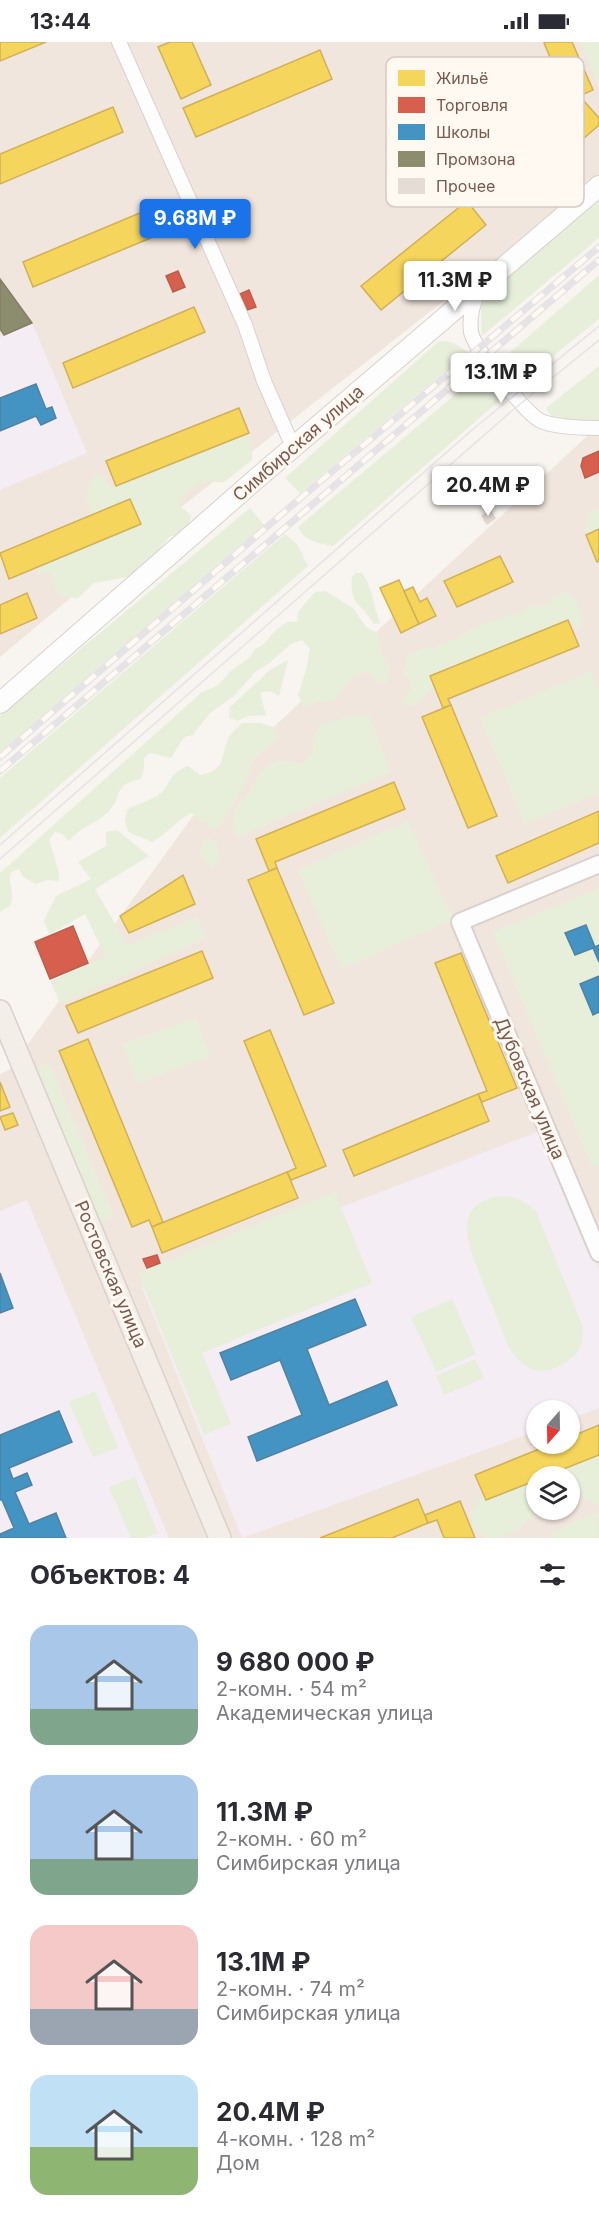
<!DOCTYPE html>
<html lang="ru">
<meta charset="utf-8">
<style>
:root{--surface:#fff;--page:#f7f7f7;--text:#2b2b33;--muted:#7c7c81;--accent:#1a73e8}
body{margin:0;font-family:Inter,sans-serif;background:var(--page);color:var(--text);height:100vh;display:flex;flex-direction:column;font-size:22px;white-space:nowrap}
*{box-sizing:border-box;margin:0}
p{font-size:20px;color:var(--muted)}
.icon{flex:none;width:33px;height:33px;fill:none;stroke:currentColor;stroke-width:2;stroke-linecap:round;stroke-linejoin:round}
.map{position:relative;height:1496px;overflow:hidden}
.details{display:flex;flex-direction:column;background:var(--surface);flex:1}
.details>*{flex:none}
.needle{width:39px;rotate:200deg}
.buttons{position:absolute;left:526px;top:1358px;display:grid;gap:12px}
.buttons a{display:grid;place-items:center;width:54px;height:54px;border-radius:50%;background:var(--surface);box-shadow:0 2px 4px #0004;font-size:30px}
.price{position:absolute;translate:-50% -51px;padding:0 14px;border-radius:6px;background:#fff;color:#222;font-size:20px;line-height:39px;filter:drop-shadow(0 2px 3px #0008)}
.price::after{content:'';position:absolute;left:50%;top:36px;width:18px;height:14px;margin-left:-9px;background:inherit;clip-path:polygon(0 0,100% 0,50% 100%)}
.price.selected{background:var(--accent);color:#fff}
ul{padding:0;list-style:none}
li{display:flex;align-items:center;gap:18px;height:150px;padding:0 30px}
li span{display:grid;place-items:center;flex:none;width:168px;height:120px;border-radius:18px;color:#555}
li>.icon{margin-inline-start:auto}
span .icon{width:72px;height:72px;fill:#fffc;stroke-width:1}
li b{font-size:26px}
h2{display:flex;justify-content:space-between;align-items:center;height:72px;padding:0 30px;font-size:26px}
.status{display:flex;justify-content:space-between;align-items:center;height:42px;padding:0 30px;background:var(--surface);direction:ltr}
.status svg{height:16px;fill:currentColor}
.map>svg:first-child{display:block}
.residential{fill:#f1e6dd;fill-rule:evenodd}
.education{fill:#f4edf4}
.green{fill:#e7efda}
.homes{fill:#f6d55c;stroke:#d0b058;stroke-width:1.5}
.shops{fill:#d6604d;stroke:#ba5e4d;stroke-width:1.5}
.schools{fill:#4393c3;stroke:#5382a0;stroke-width:1.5}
.industry{fill:#8c8c6e;stroke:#867d64;stroke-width:1.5}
.building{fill:#e5dcd6;stroke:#e1d7d1;stroke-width:1.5}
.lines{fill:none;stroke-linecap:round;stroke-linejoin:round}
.minor-casing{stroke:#d8d1cd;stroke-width:16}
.tertiary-casing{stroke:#d8d1cd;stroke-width:20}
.secondary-casing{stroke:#d8d0cb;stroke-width:22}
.primary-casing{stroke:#dad0cc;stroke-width:24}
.minor{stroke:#fefdfd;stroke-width:14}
.tertiary{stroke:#fefdfd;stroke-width:16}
.secondary{stroke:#fefdfd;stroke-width:20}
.primary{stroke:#f3eee7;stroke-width:21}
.tram{stroke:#e5e3e6;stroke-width:1.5}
.rail-casing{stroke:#e5e3e6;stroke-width:7}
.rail{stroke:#fff9f2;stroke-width:4.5;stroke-dasharray:14;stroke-linecap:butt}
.labels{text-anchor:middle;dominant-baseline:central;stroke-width:6;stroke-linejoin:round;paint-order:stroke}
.street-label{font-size:18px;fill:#785a4e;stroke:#fff9f2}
.key{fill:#fff9f2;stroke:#d6c9c1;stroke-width:1.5}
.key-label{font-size:16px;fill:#785a4e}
</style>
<div class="status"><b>13:44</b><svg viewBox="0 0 49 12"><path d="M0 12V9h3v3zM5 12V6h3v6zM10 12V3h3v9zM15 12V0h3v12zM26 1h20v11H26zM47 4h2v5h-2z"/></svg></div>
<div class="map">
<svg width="599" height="1496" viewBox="0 0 599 1496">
<rect width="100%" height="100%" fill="#f8f4ef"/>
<g class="residential">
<polygon points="0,0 599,0 599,137 142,496 0,615"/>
<path d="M 599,383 L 599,1496 L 0,1496 L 0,1032 L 9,1028 L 224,731 ZM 537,1368 L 570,1368 L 570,1401 L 537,1401 ZM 537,1434 L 570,1434 L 570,1467 L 537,1467 Z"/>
</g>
<g class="education">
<polygon points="32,281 87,411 0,448 0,295"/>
<polygon points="540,1089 599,1228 599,1366 570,1377 570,1368 537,1368 537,1389 242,1496 142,1245 352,1161"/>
<polygon points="27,1158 169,1496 0,1496 0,1169"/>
</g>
<g class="green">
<polygon points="580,0 599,0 599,45"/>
<polygon points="599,153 599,196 482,294 481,266 491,248"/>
<polygon points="599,233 599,277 522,339 499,320"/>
<polygon points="446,299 455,302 468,310 300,451 285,436 438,300"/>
<polygon points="599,324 599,379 553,377 546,366"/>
<path d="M 482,330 L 492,340 L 501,357 L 333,504 C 318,501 304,499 298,485 Z"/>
<path d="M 249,391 L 252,403 L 252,418 L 224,440 L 202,440 L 189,449 L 180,458 L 181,465 L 191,473 L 189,483 L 183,491 L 169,495 L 156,512 L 148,517 L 136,531 L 128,535 L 94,541 L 78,556 C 61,556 54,551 52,533 L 48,530 L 39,533 L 37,525 L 141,482 L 130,457 L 93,472 C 83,457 86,445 96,431 L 105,436 L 109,444 L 116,444 Z"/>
<polygon points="250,466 264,483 0,711 0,674"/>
<polygon points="599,466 599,487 586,493 588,472"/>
<polygon points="285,492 297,502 308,524 0,796 0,736"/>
<path d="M 356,531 L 362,531 C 373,546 373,564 380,581 L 374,582 C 362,561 349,563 352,535 Z"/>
<path d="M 325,549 L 353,566 L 366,585 L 376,590 L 381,599 L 380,609 L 390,627 L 386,642 L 379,641 L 365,629 L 354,634 L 333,659 L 317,660 L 304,665 L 298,653 L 306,628 L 310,607 L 302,598 L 291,602 L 268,622 L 256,629 L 234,654 L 210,671 L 193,693 L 184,695 L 171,716 L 150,711 L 144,716 L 144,726 L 141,737 C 111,743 124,755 107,771 C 95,782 79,786 69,799 L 62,792 L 55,790 L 49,797 L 59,831 L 58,839 L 48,838 L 36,842 L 23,835 L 19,827 L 11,830 C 7,844 16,848 10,864 L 0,870 L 0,831 L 202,650 L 217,644 L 232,628 L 249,616 L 255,607 L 264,602 L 277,587 L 288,580 L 297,580 L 298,570 L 315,550 Z"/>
<path d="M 567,549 L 575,557 L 584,581 L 577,586 L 567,578 L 431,634 L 433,644 C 424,656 419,666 403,662 L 405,653 L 411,649 L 412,642 L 403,631 L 406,622 L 406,616 L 420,607 L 434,606 L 449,599 L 457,597 L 469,588 L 505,574 L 520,572 L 524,567 L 536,563 L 539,565 Z"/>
<polygon points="288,618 279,654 270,649 260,651 266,673 248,674 237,679 229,675 229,666 271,627"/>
<polygon points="591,629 599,648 599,751 525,782 480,676"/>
<path d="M 369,673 L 391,730 L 237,795 L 233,788 L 234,768 C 250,756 257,722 279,719 C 287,718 296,721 303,722 L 313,710 L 313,697 L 321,682 L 353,674 Z"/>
<path d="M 242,681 L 260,681 L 273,685 L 278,695 C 270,706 256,712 251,722 C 249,726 250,731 248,735 C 243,746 236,755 231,765 C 227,772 226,778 219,785 L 211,785 L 191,771 C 176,779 167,792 152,800 L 128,790 L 125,778 L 127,768 C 137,761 153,759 162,750 C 173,738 168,732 188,724 L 200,733 C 230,727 218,712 231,692 C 234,688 239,685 242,681 Z"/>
<polygon points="408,779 453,877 342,927 298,828"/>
<polygon points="117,788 149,814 95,847 127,903 197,875 207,896 61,962 50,939 106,915 85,872 49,893 44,878 56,854 91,837 78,820 106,804 106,790"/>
<path d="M 205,796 L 213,797 C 222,806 222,817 212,825 L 199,813 Z"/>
<polygon points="599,846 599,1122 592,1125 493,890"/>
<polygon points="196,976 210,1015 137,1041 123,1002"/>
<polygon points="49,1021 114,1174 98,1181 33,1027"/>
<polygon points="335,1150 372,1241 202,1311 231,1382 204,1393 138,1231"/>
<path d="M 501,1154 C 516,1155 525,1159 536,1169 L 583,1285 C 583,1289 583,1295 582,1299 C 581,1307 576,1313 569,1318 C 545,1337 523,1330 508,1304 C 500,1283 492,1263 484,1243 C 470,1208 447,1162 501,1154 Z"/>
<polygon points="452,1257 476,1312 436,1330 411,1275"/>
<polygon points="475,1317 484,1336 444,1353 436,1334"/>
<polygon points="95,1349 118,1406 93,1415 69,1360"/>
<polygon points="599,1413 599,1464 585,1457 576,1445 574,1446 570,1456 570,1434 546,1434"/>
<polygon points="135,1435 158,1491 145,1496 131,1496 109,1445"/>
<polygon points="537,1438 537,1465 534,1476 528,1477 521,1485 501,1496 488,1496 474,1486 470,1471 481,1456 484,1455 486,1458"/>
<polygon points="598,1470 599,1496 552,1496 550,1491"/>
</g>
<g class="homes">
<polygon points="0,0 46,0 0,19"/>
<polygon points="170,0 192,0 211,43 181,57 158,5"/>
<polygon points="546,0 572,0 593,48 569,59 544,1"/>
<polygon points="320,8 332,37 196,95 183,66"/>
<polygon points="583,58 599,76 599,83 543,132 523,109"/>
<polygon points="113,65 123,90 0,142 0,112"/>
<polygon points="467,159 486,183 381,268 361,244"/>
<polygon points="154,165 165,190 33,245 23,220"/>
<polygon points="194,265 205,290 73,346 63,321"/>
<polygon points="239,366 249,391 116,444 106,419"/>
<polygon points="130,457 141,482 9,537 0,511"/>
<polygon points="599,487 599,519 597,520 586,493"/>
<polygon points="500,514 513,540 457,565 444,539"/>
<polygon points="399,538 419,582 401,591 380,546"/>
<polygon points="413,545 420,560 427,556 436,574 419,582 404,549"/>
<polygon points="27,551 37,576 0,592 0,563"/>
<polygon points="568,578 579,604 448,657 451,663 443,666 430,634"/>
<polygon points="451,663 497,774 468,786 422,675"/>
<polygon points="394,740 405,767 275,820 277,826 269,829 256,797"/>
<polygon points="599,769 599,801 508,841 496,814"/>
<polygon points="277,826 334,961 304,973 248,838"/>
<polygon points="183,833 195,862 129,891 120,874"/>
<polygon points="202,909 213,936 78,991 66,964"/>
<polygon points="461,911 517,1046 482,1060 478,1052 487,1049 435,921"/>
<polygon points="270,988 326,1124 291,1138 287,1130 296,1126 244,999"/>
<polygon points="88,997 163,1180 152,1185 149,1178 132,1185 59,1009"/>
<polygon points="0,1040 10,1065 0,1069"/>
<polygon points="478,1052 489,1079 354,1134 343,1108"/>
<polygon points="13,1071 18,1083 5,1088 0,1075"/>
<polygon points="287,1130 298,1156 162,1211 152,1185"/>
<polygon points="599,1383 599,1413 546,1434 537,1434 537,1438 486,1458 475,1433 554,1401 570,1401 570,1395"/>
<polygon points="418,1457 428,1481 392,1496 320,1496"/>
<polygon points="460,1459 475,1496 444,1496 437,1478 428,1481 425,1473"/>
</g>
<g class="shops">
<polygon points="178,229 185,245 173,250 166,234"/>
<polygon points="249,248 256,265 247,268 240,252"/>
<polygon points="599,409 599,430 585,436 581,424 583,416"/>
<polygon points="73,884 88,921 50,937 35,900"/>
<polygon points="157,1213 160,1221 147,1226 143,1217"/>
</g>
<g class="schools">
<polygon points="36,342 46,367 52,365 56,376 41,383 36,374 0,389 0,356"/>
<polygon points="586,883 595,905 599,903 599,920 593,906 575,913 565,891"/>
<polygon points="599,934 599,970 593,973 580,942"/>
<polygon points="0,1231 13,1266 0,1271"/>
<polygon points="355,1257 366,1283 307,1307 329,1363 387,1339 397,1363 257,1419 248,1395 302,1373 280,1318 231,1338 220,1311"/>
<polygon points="59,1369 72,1400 9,1426 13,1437 27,1431 32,1443 15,1450 29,1482 56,1471 66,1496 0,1496 0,1492 14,1486 2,1458 0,1458 0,1393"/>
</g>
<polygon class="industry" points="0,237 32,281 4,293 0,287"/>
<polygon class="building" points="490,469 495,476 487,482 482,474"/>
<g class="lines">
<defs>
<g id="minor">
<polyline points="119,0 245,283 264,339 293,405"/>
<path d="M 479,250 C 472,263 469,275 471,290 C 474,306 524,369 539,378 C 551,385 585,386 599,386"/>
</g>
<polyline id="tertiary" points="599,822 460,880 599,1211"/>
<polyline id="secondary" points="0,661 256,437 599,144"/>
<polyline id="primary" points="0,969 220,1496"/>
</defs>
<use href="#minor" class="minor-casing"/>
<use href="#tertiary" class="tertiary-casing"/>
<use href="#secondary" class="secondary-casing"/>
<use href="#primary" class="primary-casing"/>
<use href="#minor" class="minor"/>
<use href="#tertiary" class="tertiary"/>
<use href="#secondary" class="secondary"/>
<use href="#primary" class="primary"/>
<g class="tram">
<polyline points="0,803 472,388 599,284"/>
<polyline points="0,817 514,367 599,298"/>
</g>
<defs>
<g id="rail">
<polyline points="0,715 304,453 599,205"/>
<polyline points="0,729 599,218"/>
</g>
</defs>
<use href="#rail" class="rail-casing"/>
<use href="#rail" class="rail"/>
</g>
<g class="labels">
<g class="street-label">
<text transform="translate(298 401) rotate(-41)">Симбирская улица</text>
<text transform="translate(530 1046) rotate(67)">Дубовская улица</text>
<text transform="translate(111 1232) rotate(67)">Ростовская улица</text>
</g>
</g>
<rect x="386" y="15" width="198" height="150" rx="9" class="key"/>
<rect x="398" y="28" width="27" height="16" fill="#f6d55c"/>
<rect x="398" y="55" width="27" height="16" fill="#d6604d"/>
<rect x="398" y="82" width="27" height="16" fill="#4393c3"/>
<rect x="398" y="109" width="27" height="16" fill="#8c8c6e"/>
<rect x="398" y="136" width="27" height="16" fill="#e5dcd6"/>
<g class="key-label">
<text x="436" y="42">Жильё</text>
<text x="436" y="69">Торговля</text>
<text x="436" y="96">Школы</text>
<text x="436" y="123">Промзона</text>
<text x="436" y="150">Прочее</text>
</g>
</svg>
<div class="buttons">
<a><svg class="needle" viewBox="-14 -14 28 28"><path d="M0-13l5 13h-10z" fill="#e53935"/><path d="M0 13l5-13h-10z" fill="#7c7c81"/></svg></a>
<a><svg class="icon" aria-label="layers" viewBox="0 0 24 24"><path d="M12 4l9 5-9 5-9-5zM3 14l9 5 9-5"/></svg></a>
</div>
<b class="price selected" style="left:195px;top:208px">9.68M ₽</b>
<b class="price" style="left:455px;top:270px">11.3M ₽</b>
<b class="price" style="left:501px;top:362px">13.1M ₽</b>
<b class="price" style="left:488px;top:475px">20.4M ₽</b>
</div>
<section class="details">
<h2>Объектов: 4<svg class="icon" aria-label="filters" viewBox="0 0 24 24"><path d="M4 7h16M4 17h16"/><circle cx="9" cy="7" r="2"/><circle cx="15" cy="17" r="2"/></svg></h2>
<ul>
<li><span style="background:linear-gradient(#a9c7e8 70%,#7fa58c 0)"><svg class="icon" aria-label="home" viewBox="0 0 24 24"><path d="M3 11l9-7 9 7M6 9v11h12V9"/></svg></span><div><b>9 680 000 ₽</b><p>2-комн. · 54 m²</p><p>Академическая улица</p></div></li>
<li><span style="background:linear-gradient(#a9c7e8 70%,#7fa58c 0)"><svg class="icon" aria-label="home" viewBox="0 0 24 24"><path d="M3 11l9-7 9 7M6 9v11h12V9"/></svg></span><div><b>11.3M ₽</b><p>2-комн. · 60 m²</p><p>Симбирская улица</p></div></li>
<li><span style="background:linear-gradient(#f6c9c9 70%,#9aa5b1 0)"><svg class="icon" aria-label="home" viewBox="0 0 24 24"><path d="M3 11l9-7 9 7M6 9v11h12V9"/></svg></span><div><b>13.1M ₽</b><p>2-комн. · 74 m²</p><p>Симбирская улица</p></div></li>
<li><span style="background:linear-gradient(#bfe0f5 60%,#8fb573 0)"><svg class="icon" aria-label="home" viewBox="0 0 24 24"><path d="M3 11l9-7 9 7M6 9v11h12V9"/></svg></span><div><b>20.4M ₽</b><p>4-комн. · 128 m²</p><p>Дом</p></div></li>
</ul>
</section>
